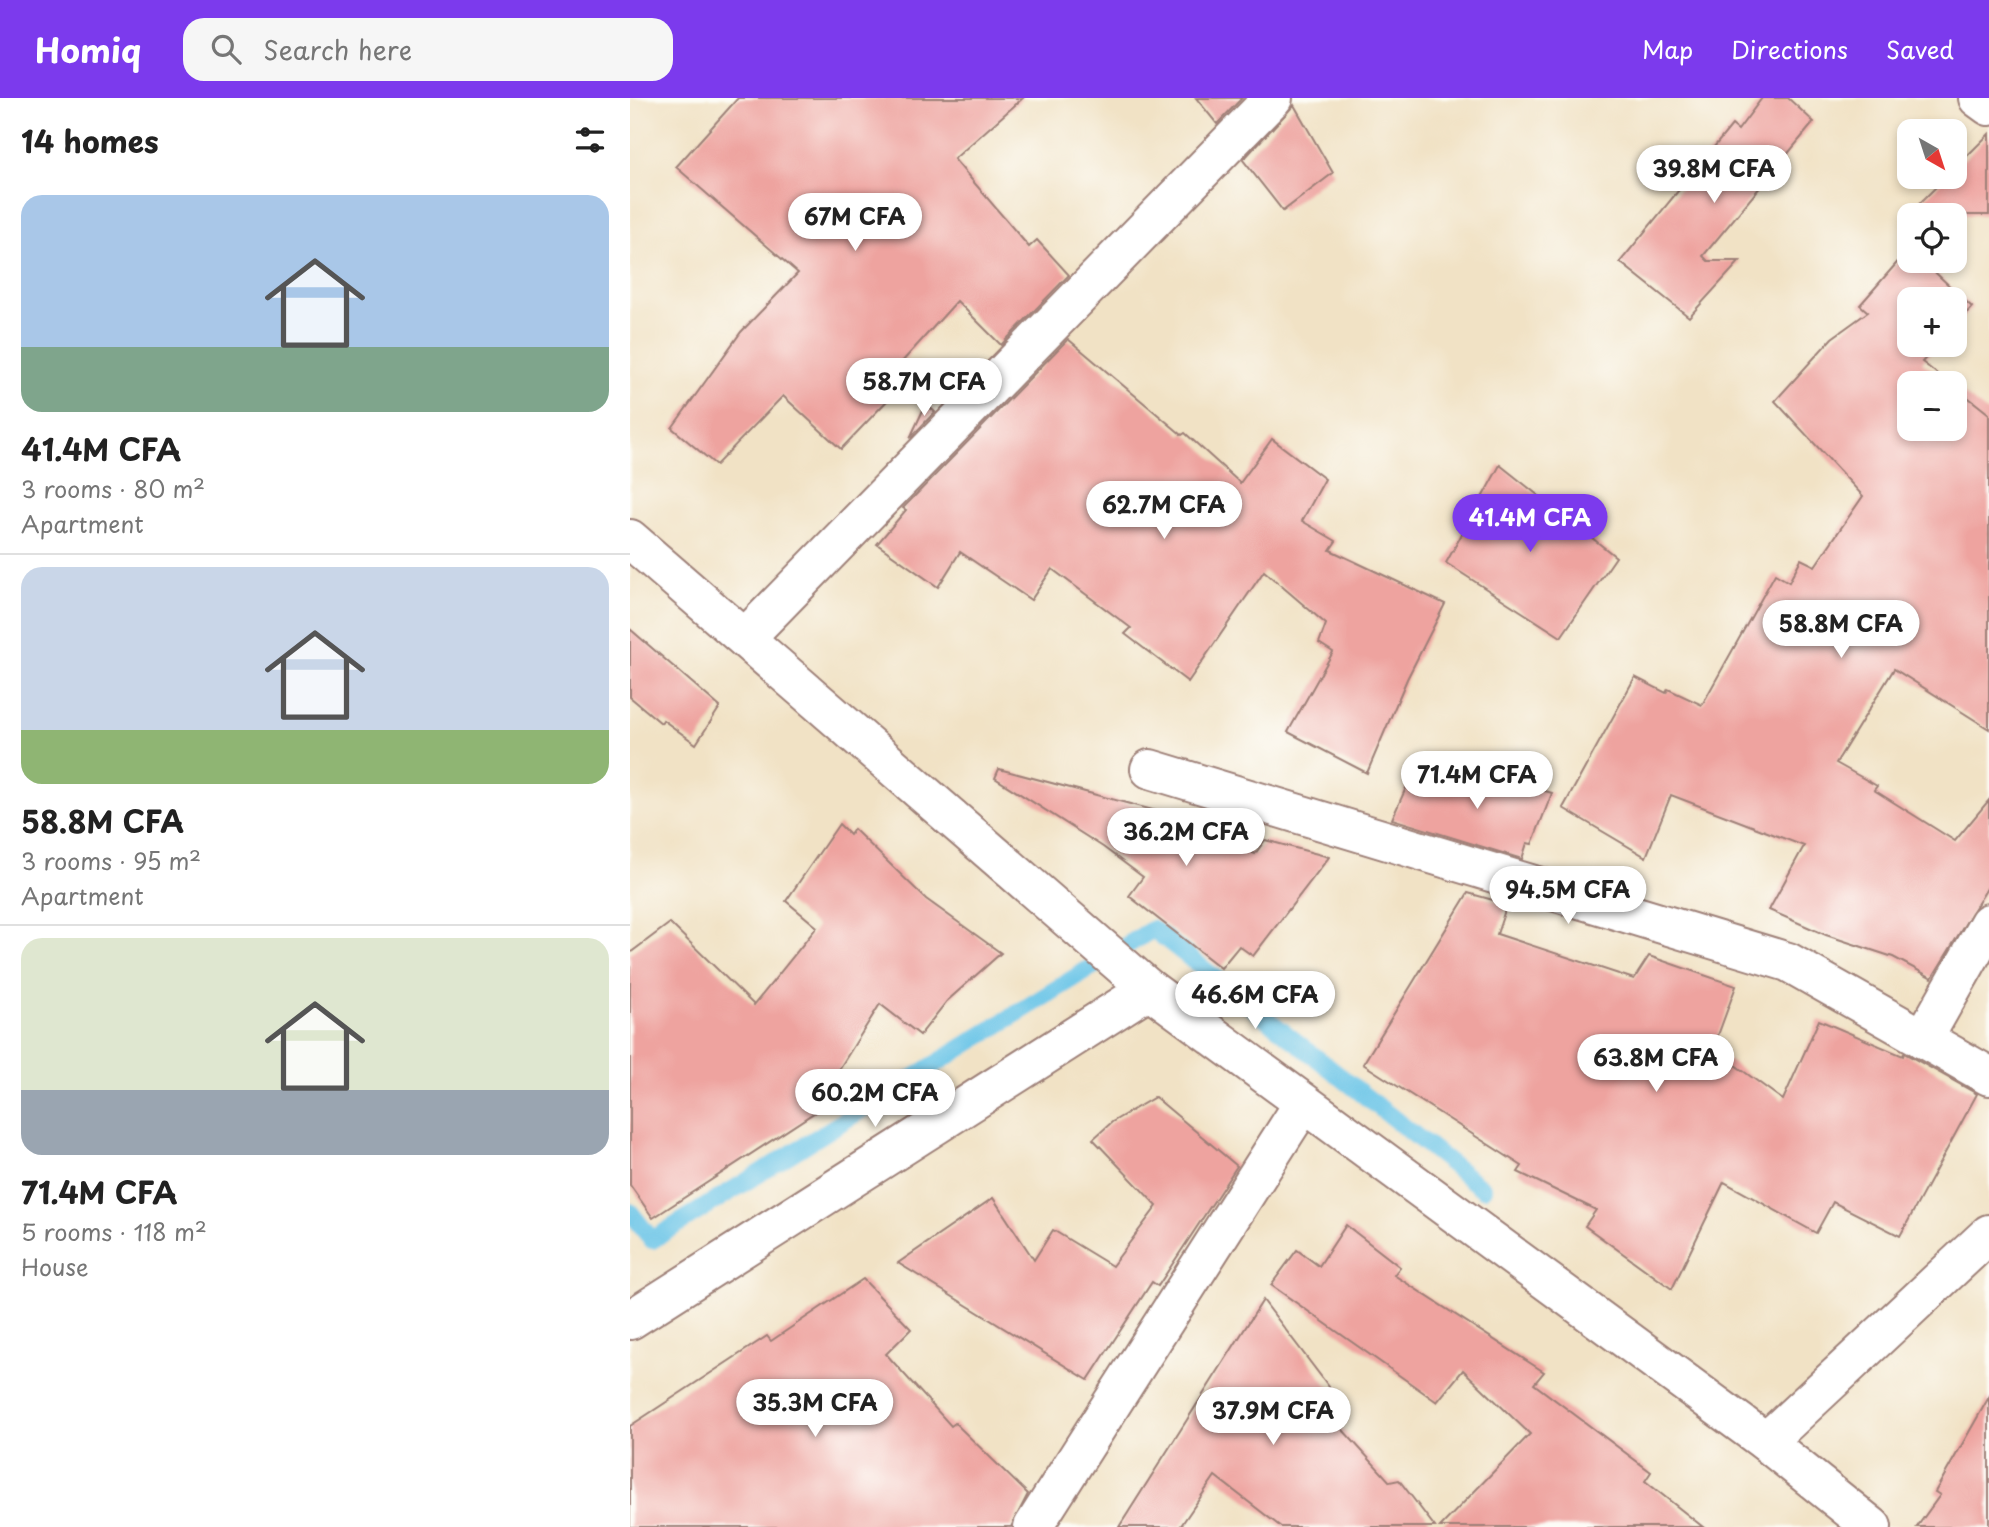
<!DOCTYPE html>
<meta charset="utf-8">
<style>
:root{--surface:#fff;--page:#f6f6f6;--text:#222;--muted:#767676;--line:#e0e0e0;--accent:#7c3aed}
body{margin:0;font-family:"Playpen Sans",sans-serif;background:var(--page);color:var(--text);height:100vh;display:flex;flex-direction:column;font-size:26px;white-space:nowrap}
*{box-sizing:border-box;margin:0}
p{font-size:23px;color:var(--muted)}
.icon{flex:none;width:38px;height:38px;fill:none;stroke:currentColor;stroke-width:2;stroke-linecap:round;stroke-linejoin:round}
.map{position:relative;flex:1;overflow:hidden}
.sheet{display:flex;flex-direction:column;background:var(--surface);width:630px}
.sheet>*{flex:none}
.needle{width:46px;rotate:141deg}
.tools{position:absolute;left:1267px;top:21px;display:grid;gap:14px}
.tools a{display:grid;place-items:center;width:70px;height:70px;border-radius:14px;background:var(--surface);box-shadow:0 4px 10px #0003;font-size:35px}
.price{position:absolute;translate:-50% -60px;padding:0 16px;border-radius:24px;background:#fff;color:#222;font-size:23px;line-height:46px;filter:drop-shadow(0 2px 4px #0008)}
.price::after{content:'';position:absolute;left:50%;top:42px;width:21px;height:16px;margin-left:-10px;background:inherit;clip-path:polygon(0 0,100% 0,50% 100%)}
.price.current{background:var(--accent);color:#fff}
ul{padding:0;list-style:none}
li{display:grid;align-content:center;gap:14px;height:371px;padding:0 21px}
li+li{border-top:2px solid var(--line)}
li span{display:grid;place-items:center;height:217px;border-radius:21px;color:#555}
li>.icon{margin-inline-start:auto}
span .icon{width:126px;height:126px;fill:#fffc;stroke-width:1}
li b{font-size:30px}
h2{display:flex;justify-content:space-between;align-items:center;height:84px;padding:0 21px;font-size:30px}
header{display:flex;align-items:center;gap:42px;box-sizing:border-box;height:98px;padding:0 35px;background:var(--accent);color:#fff}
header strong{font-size:33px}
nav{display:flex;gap:38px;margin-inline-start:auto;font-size:24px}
.search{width:490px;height:63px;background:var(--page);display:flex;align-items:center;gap:18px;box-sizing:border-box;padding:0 24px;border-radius:21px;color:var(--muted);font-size:26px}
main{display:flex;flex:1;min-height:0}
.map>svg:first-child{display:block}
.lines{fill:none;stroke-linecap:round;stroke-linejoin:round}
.stream{stroke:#69c4e7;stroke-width:18}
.building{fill:#eea39f}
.minor-casing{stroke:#9e8078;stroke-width:42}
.minor{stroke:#fff;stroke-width:38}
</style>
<header>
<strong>Homiq</strong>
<div class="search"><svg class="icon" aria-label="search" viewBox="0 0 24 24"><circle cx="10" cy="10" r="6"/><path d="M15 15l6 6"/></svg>Search here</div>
<nav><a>Map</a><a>Directions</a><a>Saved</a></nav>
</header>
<main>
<section class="sheet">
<h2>14 homes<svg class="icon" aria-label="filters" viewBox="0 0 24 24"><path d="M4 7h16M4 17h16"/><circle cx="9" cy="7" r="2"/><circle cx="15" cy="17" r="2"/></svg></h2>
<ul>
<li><span style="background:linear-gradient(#a9c7e8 70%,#7fa58c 0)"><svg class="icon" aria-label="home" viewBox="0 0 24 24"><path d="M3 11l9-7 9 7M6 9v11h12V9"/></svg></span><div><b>41.4M CFA</b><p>3 rooms · 80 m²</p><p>Apartment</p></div></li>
<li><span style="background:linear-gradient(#c9d6e8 75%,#8fb573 0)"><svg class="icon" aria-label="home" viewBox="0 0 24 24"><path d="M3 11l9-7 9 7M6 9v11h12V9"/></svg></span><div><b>58.8M CFA</b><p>3 rooms · 95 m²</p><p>Apartment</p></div></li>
<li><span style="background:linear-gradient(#dfe7d0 70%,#9aa5b1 0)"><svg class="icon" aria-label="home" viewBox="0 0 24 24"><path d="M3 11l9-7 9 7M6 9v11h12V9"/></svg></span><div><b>71.4M CFA</b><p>5 rooms · 118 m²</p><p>House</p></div></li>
</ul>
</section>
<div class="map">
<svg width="1359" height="1429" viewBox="0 0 1359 1429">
<rect width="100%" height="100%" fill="#fdfcf7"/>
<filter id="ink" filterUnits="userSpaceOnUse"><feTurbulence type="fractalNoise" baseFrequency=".0143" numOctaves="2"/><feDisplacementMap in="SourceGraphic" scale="14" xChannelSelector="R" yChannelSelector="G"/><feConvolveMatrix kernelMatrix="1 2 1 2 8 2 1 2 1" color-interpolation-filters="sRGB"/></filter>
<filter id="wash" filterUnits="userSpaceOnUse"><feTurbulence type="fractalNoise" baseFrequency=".00686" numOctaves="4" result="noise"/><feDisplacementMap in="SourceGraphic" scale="28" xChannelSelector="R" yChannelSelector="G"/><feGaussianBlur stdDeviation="1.57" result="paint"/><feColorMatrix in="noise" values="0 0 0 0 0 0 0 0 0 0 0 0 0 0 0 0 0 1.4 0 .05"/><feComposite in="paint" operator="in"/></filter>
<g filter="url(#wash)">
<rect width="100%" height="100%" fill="#f1e2c5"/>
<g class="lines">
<polyline class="stream" points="0,1114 22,1142 523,831 853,1091"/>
</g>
<g id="blocks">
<g class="building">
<polygon points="108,0 393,0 324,61 399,149 407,142 439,177 371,247 327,203 261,276 273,286 211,351 153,298 86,367 42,330 111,234 168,175 46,69"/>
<polygon points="566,0 612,0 587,26"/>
<polygon points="1132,0 1158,0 1184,24 1073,158 1078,163 1110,163 1059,219 990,164 1102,27 1108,32"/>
<polygon points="664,7 703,75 653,113 613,62"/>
<polygon points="1359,36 1359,117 1278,117 1316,79 1325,79 1325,70"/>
<polygon points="1279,151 1279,163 1293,163 1342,209 1325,228 1325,201 1279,201 1279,247 1308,247 1292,264 1319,285 1279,285 1279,331 1325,331 1325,289 1359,316 1359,631 1264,571 1206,665 1247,688 1244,692 1325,743 1359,702 1359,787 1302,880 1263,859 1196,837 1139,812 1174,748 1041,697 1016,759 933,710 1005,579 1036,595 1038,591 1072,607 1145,476 1159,484 1171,461 1185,468 1233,398 1145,303 1202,240 1238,214 1230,207"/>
<polygon points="438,241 552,337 555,335 610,385 642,341 695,381 672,423 706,443 700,452 815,506 777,581 737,675 658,634 703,554 689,545 696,526 634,473 558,584 495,536 501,530 422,471 401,502 330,454 308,489 247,446 276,412 273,410"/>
<polygon points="296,306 305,314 280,340"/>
<polygon points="870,367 986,459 931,539 816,465"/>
<polygon points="0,531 90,609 66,646 33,622 31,625 0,599"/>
<polygon points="369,671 545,718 625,756 635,742 699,759 623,858 609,848 591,870 499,798 513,779 473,749 365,680"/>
<polygon points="837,671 922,695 902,746 897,745 892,761 762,721 780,681 832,689"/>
<polygon points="209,726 220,737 224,731 296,801 371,855 317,903 290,937 250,906 196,992 205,1001 23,1120 0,1087 0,855 40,825 124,907 187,829 156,803"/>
<polygon points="838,795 877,806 867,836 1004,881 1019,858 1106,888 1083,951 1153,1002 1189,922 1273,958 1274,955 1347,996 1270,1138 1203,1104 1186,1135 1094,1084 1042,1191 955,1128 966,1112 888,1074 892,1068 733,966"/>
<polygon points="525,999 607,1068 528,1188 522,1184 458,1282 268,1165 363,1100 404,1162 423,1132 482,1168 527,1108 463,1041 482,1024"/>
<polygon points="716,1127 770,1169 764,1177 914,1274 904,1286 1021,1374 1015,1383 1073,1429 810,1429 900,1336 833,1272 807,1304 641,1187 667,1152 689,1168"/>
<polygon points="233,1181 281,1231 256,1256 321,1328 325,1325 398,1396 381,1429 0,1429 0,1328 137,1238 141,1243"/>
<polygon points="633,1202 715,1310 703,1321 760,1384 769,1382 805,1429 651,1429 585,1378 550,1429 489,1429"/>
<polygon points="1359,1299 1359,1429 1287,1429 1310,1397 1305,1394"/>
</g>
</g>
</g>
<g filter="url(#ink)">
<use href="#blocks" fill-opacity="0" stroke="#9e8078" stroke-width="2"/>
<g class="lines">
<defs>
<g id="minor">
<polyline points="1348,0 1359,8"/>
<polyline points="0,441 519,891 1136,1344 1242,1429"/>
<polyline points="115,540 643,0"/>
<polyline points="520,671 1158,864 1359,978"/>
<polyline points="1293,941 1359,825"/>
<polyline points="0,1222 519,891"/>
<polyline points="1136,1344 1359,1136"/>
<polyline points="403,1429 673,1006"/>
</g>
</defs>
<use href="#minor" class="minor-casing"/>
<use href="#minor" class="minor"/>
</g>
</g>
</svg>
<div class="tools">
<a><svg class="needle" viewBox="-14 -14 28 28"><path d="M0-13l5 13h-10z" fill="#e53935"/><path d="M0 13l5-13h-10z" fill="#767676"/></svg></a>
<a><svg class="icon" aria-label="locate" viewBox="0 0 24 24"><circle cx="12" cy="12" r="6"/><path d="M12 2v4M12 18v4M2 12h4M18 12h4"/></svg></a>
<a>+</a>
<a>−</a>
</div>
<b class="price" style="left:1084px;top:107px">39.8M CFA</b>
<b class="price" style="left:225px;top:155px">67M CFA</b>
<b class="price" style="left:294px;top:320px">58.7M CFA</b>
<b class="price" style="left:534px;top:443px">62.7M CFA</b>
<b class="price current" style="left:900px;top:456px">41.4M CFA</b>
<b class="price" style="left:1211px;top:562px">58.8M CFA</b>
<b class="price" style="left:847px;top:713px">71.4M CFA</b>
<b class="price" style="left:556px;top:770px">36.2M CFA</b>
<b class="price" style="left:938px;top:828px">94.5M CFA</b>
<b class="price" style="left:625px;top:933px">46.6M CFA</b>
<b class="price" style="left:1026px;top:996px">63.8M CFA</b>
<b class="price" style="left:245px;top:1031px">60.2M CFA</b>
<b class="price" style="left:185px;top:1341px">35.3M CFA</b>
<b class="price" style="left:643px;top:1349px">37.9M CFA</b>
</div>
</main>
